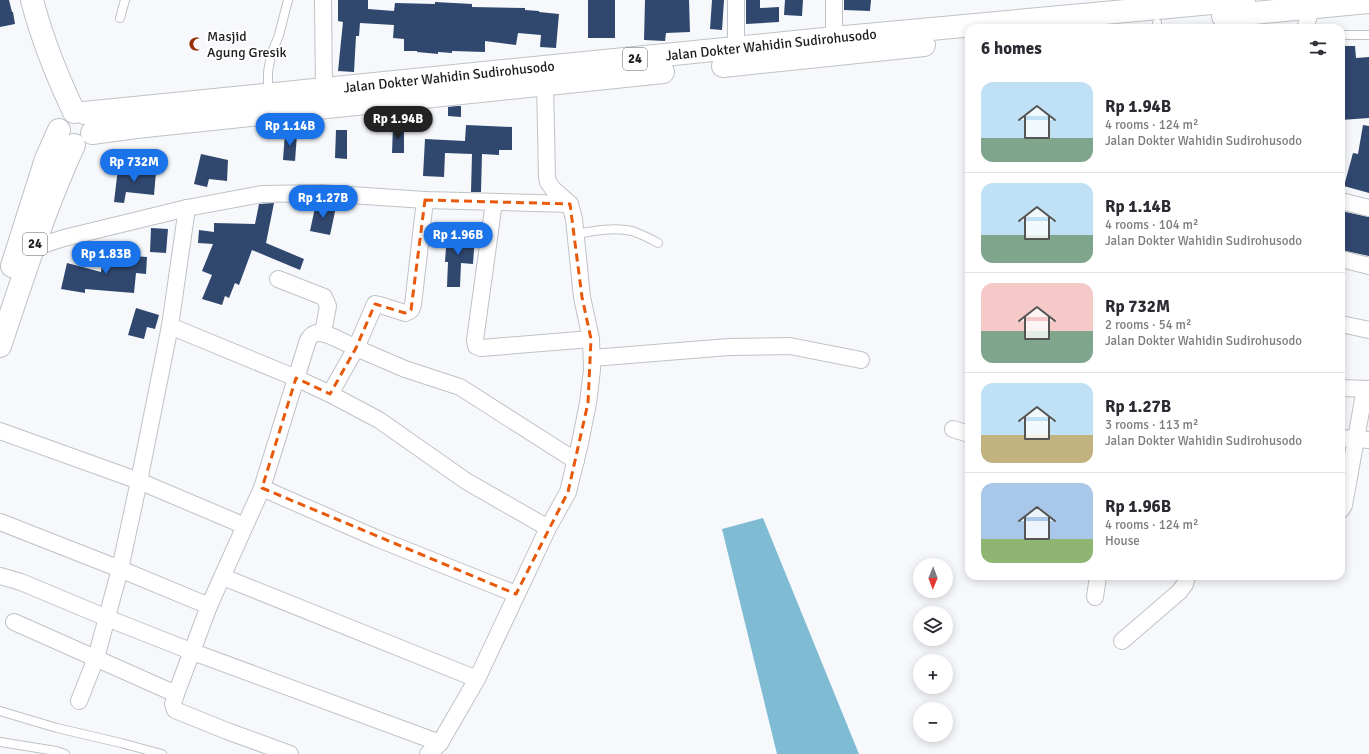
<!DOCTYPE html>
<meta charset="utf-8">
<style>
:root{--surface:#fff;--page:#f2f2f3;--text:#2b2b33;--muted:#7c7c81;--line:#e1e1e2;--accent:#1a73e8}
body{margin:0;font-family:Signika,sans-serif;background:var(--page);color:var(--text);height:100vh;display:flex;flex-direction:column;font-size:15px;white-space:nowrap}
*{box-sizing:border-box;margin:0}
p{font-size:13px;color:var(--muted)}
.icon{flex:none;width:22px;height:22px;fill:none;stroke:currentColor;stroke-width:2;stroke-linecap:round;stroke-linejoin:round}
.map{position:relative;flex:1;overflow:hidden}
.panel{position:absolute;left:965px;top:24px;width:380px;height:556px;display:flex;flex-direction:column;background:var(--surface);border-radius:12px;box-shadow:0 2px 10px #0003}
.panel>*{flex:none}
.needle{width:26px;rotate:181deg}
.tools{position:absolute;left:913px;top:558px;display:grid;gap:8px}
.tools a{display:grid;place-items:center;width:40px;height:40px;border-radius:50%;background:var(--surface);box-shadow:0 2px 10px #0003;font-size:20px}
.price{position:absolute;translate:-50% -34px;padding:0 9px;border-radius:14px;background:var(--accent);color:#fff;font-size:13px;line-height:26px;filter:drop-shadow(0 1px 2px #0008)}
.price::after{content:'';position:absolute;left:50%;top:24px;width:12px;height:9px;margin-left:-6px;background:inherit;clip-path:polygon(0 0,100% 0,50% 100%)}
.price.current{background:#222;color:#fff}
ul{padding:0;list-style:none}
li{display:flex;align-items:center;gap:12px;height:100px;padding:0 16px}
li+li{border-top:1px solid var(--line)}
li span{display:grid;place-items:center;flex:none;width:112px;height:80px;border-radius:12px;color:#555}
li>.icon{margin-inline-start:auto}
span .icon{width:48px;height:48px;fill:#fffc;stroke-width:1}
li b{font-size:17px}
h2{display:flex;justify-content:space-between;align-items:center;height:48px;padding:0 16px;font-size:17px}
.map>svg:first-child{display:block}
.water{fill:#7fbcd4}
.building{fill:#30476e}
.lines{fill:none;stroke-linecap:round;stroke-linejoin:round}
.lane-casing{stroke:#bfc2c6;stroke-width:10}
.street-casing{stroke:#bfc2c6;stroke-width:18}
.secondary-casing{stroke:#bfc2c6;stroke-width:24}
.highway-casing{stroke:#bfc2c6;stroke-width:24}
.lane{stroke:#fff;stroke-width:8}
.street{stroke:#fff;stroke-width:16}
.secondary{stroke:#fff;stroke-width:22}
.highway{stroke:#fff;stroke-width:22}
.marked{fill:none;stroke:#e8590c;stroke-width:3;stroke-dasharray:8 5;stroke-linejoin:round}
.labels{text-anchor:middle;dominant-baseline:central;stroke-width:4;stroke-linejoin:round;paint-order:stroke}
.shield{fill:#fff;stroke:#606162;stroke-width:1}
.shield-label{font-size:13px;font-weight:bold;fill:#1c1d1f}
.poi-label{font-size:14px;fill:#1c1d1f;stroke:#fff;text-anchor:start}
.street-label{font-size:14px;fill:#1c1d1f;stroke:#fff}
</style>
<div class="map">
<svg width="1369" height="754" viewBox="0 0 1369 754">
<rect width="100%" height="100%" fill="#f6f8fc"/>
<polygon class="water" points="763,518 859,754 777,754 722,529"/>
<g class="building">
<polygon points="0,0 9,0 12,12 13,12 15,24 0,27"/>
<polygon points="338,0 368,0 368,9 394,11 395,3 435,4 435,2 472,4 472,7 525,8 525,10 539,11 539,12 559,14 556,48 540,47 541,35 518,33 516,45 485,41 485,52 452,51 452,53 438,52 438,54 417,52 417,51 404,51 404,39 393,38 394,25 360,23 359,36 356,36 354,72 338,71 343,22 338,21"/>
<rect x="588" y="0" width="27" height="38"/>
<polygon points="645,0 689,0 690,32 666,33 665,41 644,40"/>
<polygon points="712,0 724,0 722,30 710,29"/>
<polygon points="746,0 760,0 760,8 779,7 779,22 746,24"/>
<polygon points="785,0 803,0 802,16 784,15"/>
<polygon points="844,0 871,0 870,11 844,10"/>
<polygon points="1341,46 1355,46 1356,58 1369,57 1369,118 1341,120"/>
<polygon points="457,106 461,106 461,117 448,116 448,107"/>
<polygon points="466,125 512,127 512,150 499,150 499,155 482,154 481,192 471,192 472,154 445,153 444,177 423,176 425,139 465,141"/>
<polygon points="1363,125 1369,126 1369,193 1344,186 1353,153 1358,154"/>
<polygon points="393,126 404,127 404,153 392,153"/>
<polygon points="336,130 347,130 347,159 335,158"/>
<polygon points="285,133 297,134 295,161 283,160"/>
<polygon points="201,154 228,160 227,181 209,179 207,187 194,184"/>
<polygon points="118,168 156,172 154,195 126,192 124,203 114,202"/>
<polygon points="274,203 266,243 304,259 300,270 252,250 239,285 235,283 229,298 225,296 222,305 202,299 212,275 202,271 213,244 198,243 199,230 214,232 214,223 255,224 259,204"/>
<polygon points="316,203 336,207 330,235 310,231"/>
<polygon points="1341,211 1369,217 1369,256 1341,250"/>
<polygon points="151,228 168,229 166,253 150,252"/>
<polygon points="447,234 475,235 473,264 461,263 460,287 447,287 448,262 445,262"/>
<polygon points="103,254 147,257 146,274 136,273 134,293 85,289 85,293 61,289 67,263 101,272"/>
<polygon points="136,308 159,315 155,329 147,327 144,339 128,335"/>
</g>
<g class="lines">
<defs>
<g id="lane">
<polyline points="120,18 125,0"/>
<polyline points="1157,23 1157,28"/>
<polyline points="1341,35 1369,35"/>
<polyline points="268,94 268,72 271,55 279,35 288,0"/>
<path d="M 576,234 C 593,231 614,227 632,231 C 641,234 649,238 658,243"/>
<polyline points="0,711 57,728 121,743 162,754"/>
<polyline points="0,742 56,751 65,754"/>
</g>
<g id="street">
<polyline points="323,0 324,90"/>
<polyline points="1305,28 1312,7"/>
<polyline points="834,38 834,0"/>
<polyline points="736,49 736,0"/>
<polyline points="1341,201 1369,208"/>
<polyline points="494,202 475,340 476,346 481,348 591,339"/>
<polyline points="33,248 64,238 138,220 187,208 262,194 321,193 425,200 570,204"/>
<polyline points="1341,259 1369,266"/>
<polyline points="278,279 324,297 328,306 323,333"/>
<polyline points="1341,324 1369,330"/>
<polyline points="170,326 296,378 330,394 379,420 466,481 548,528"/>
<polyline points="592,358 729,347 790,346 861,360"/>
<polyline points="1341,388 1369,389"/>
<polyline points="330,394 356,348 405,369 460,387 576,461"/>
<polyline points="953,429 969,434"/>
<polyline points="0,431 139,481 245,526"/>
<polyline points="1341,438 1369,440"/>
<polyline points="262,488 376,538 516,594"/>
<polyline points="1341,510 1344,505 1365,389"/>
<polyline points="0,522 120,569 209,606"/>
<polyline points="0,576 21,582 107,618 193,652 440,743"/>
<polyline points="223,577 477,679"/>
<polyline points="1095,597 1098,576"/>
<path d="M 14,622 L 176,694 L 209,606 L 262,488 L 308,340 C 311,336 313,333 318,333 C 327,332 347,344 356,348 L 375,304 L 380,305 L 405,313 L 411,310 L 413,305 L 425,200"/>
<polyline points="1122,641 1179,592 1185,584 1187,576"/>
<polyline points="176,694 173,704 175,710 227,731 290,754"/>
<polyline points="79,701 96,658 120,569 139,481 170,326 187,208"/>
<polyline points="428,754 440,743 477,679 548,528 568,492 580,443 588,403 592,370 591,339 582,297 574,219 570,204 553,189 548,182 547,177 545,83"/>
</g>
<path id="secondary" d="M 32,0 C 42,39 57,76 74,112"/>
<g id="highway">
<polyline points="1223,16 1369,2"/>
<polyline points="723,66 924,45"/>
<polyline points="84,113 834,38 1244,0"/>
<polyline points="92,133 136,127 663,72"/>
<polyline points="12,266 46,159 59,130"/>
<path d="M 0,346 C 23,278 44,210 74,145"/>
</g>
</defs>
<use href="#lane" class="lane-casing"/>
<use href="#street" class="street-casing"/>
<use href="#secondary" class="secondary-casing"/>
<use href="#highway" class="highway-casing"/>
<use href="#lane" class="lane"/>
<use href="#street" class="street"/>
<use href="#secondary" class="secondary"/>
<use href="#highway" class="highway"/>
</g>
<path class="marked" d="M 425,200 L 570,204 L 582,297 L 591,339 L 588,403 L 568,492 L 516,594 L 262,488 L 296,378 L 330,394 L 356,348 L 375,304 L 405,313 L 411,310 Z"/>
<defs>
<symbol id="mosque-bare" viewBox="-9 -9 18 18"><path d="M3.5-4.9A6 6 0 1 0 3.5 4.9A5 5 0 1 1 3.5-4.9Z" fill="#952f06" stroke="#fff" stroke-width="2.5" paint-order="stroke"/></symbol>
</defs>
<g fill-rule="evenodd">
<use href="#mosque-bare" x="186" y="34" width="20" height="20"/>
</g>
<g class="labels">
<g class="shield">
<rect x="623" y="48" width="24" height="22" rx="3"/>
<rect x="23" y="233" width="24" height="22" rx="3"/>
</g>
<g class="shield-label">
<text x="635" y="59">24</text>
<text x="35" y="244">24</text>
</g>
<g class="poi-label">
<text x="207" y="36">Masjid<tspan x="207" dy="16">Agung Gresik</tspan></text>
</g>
<g class="street-label">
<text transform="translate(771 45) rotate(-6)">Jalan Dokter Wahidin Sudirohusodo</text>
<text transform="translate(449 77) rotate(-6)">Jalan Dokter Wahidin Sudirohusodo</text>
</g>
</g>
</svg>
<div class="tools">
<a><svg class="needle" viewBox="-14 -14 28 28"><path d="M0-13l5 13h-10z" fill="#e53935"/><path d="M0 13l5-13h-10z" fill="#7c7c81"/></svg></a>
<a><svg class="icon" aria-label="layers" viewBox="0 0 24 24"><path d="M12 4l9 5-9 5-9-5zM3 14l9 5 9-5"/></svg></a>
<a>+</a>
<a>−</a>
</div>
<b class="price current" style="left:398px;top:140px">Rp 1.94B</b>
<b class="price" style="left:290px;top:147px">Rp 1.14B</b>
<b class="price" style="left:134px;top:183px">Rp 732M</b>
<b class="price" style="left:323px;top:219px">Rp 1.27B</b>
<b class="price" style="left:458px;top:256px">Rp 1.96B</b>
<b class="price" style="left:106px;top:275px">Rp 1.83B</b>
<section class="panel">
<h2>6 homes<svg class="icon" aria-label="filters" viewBox="0 0 24 24"><path d="M4 7h16M4 17h16"/><circle cx="9" cy="7" r="2"/><circle cx="15" cy="17" r="2"/></svg></h2>
<ul>
<li><span style="background:linear-gradient(#bfe0f5 70%,#7fa58c 0)"><svg class="icon" aria-label="home" viewBox="0 0 24 24"><path d="M3 11l9-7 9 7M6 9v11h12V9"/></svg></span><div><b>Rp 1.94B</b><p>4 rooms · 124 m²</p><p>Jalan Dokter Wahidin Sudirohusodo</p></div></li>
<li><span style="background:linear-gradient(#bfe0f5 65%,#7fa58c 0)"><svg class="icon" aria-label="home" viewBox="0 0 24 24"><path d="M3 11l9-7 9 7M6 9v11h12V9"/></svg></span><div><b>Rp 1.14B</b><p>4 rooms · 104 m²</p><p>Jalan Dokter Wahidin Sudirohusodo</p></div></li>
<li><span style="background:linear-gradient(#f6c9c9 60%,#7fa58c 0)"><svg class="icon" aria-label="home" viewBox="0 0 24 24"><path d="M3 11l9-7 9 7M6 9v11h12V9"/></svg></span><div><b>Rp 732M</b><p>2 rooms · 54 m²</p><p>Jalan Dokter Wahidin Sudirohusodo</p></div></li>
<li><span style="background:linear-gradient(#bfe0f5 65%,#c2b280 0)"><svg class="icon" aria-label="home" viewBox="0 0 24 24"><path d="M3 11l9-7 9 7M6 9v11h12V9"/></svg></span><div><b>Rp 1.27B</b><p>3 rooms · 113 m²</p><p>Jalan Dokter Wahidin Sudirohusodo</p></div></li>
<li><span style="background:linear-gradient(#a9c7e8 70%,#8fb573 0)"><svg class="icon" aria-label="home" viewBox="0 0 24 24"><path d="M3 11l9-7 9 7M6 9v11h12V9"/></svg></span><div><b>Rp 1.96B</b><p>4 rooms · 124 m²</p><p>House</p></div></li>
</ul>
</section>
</div>
